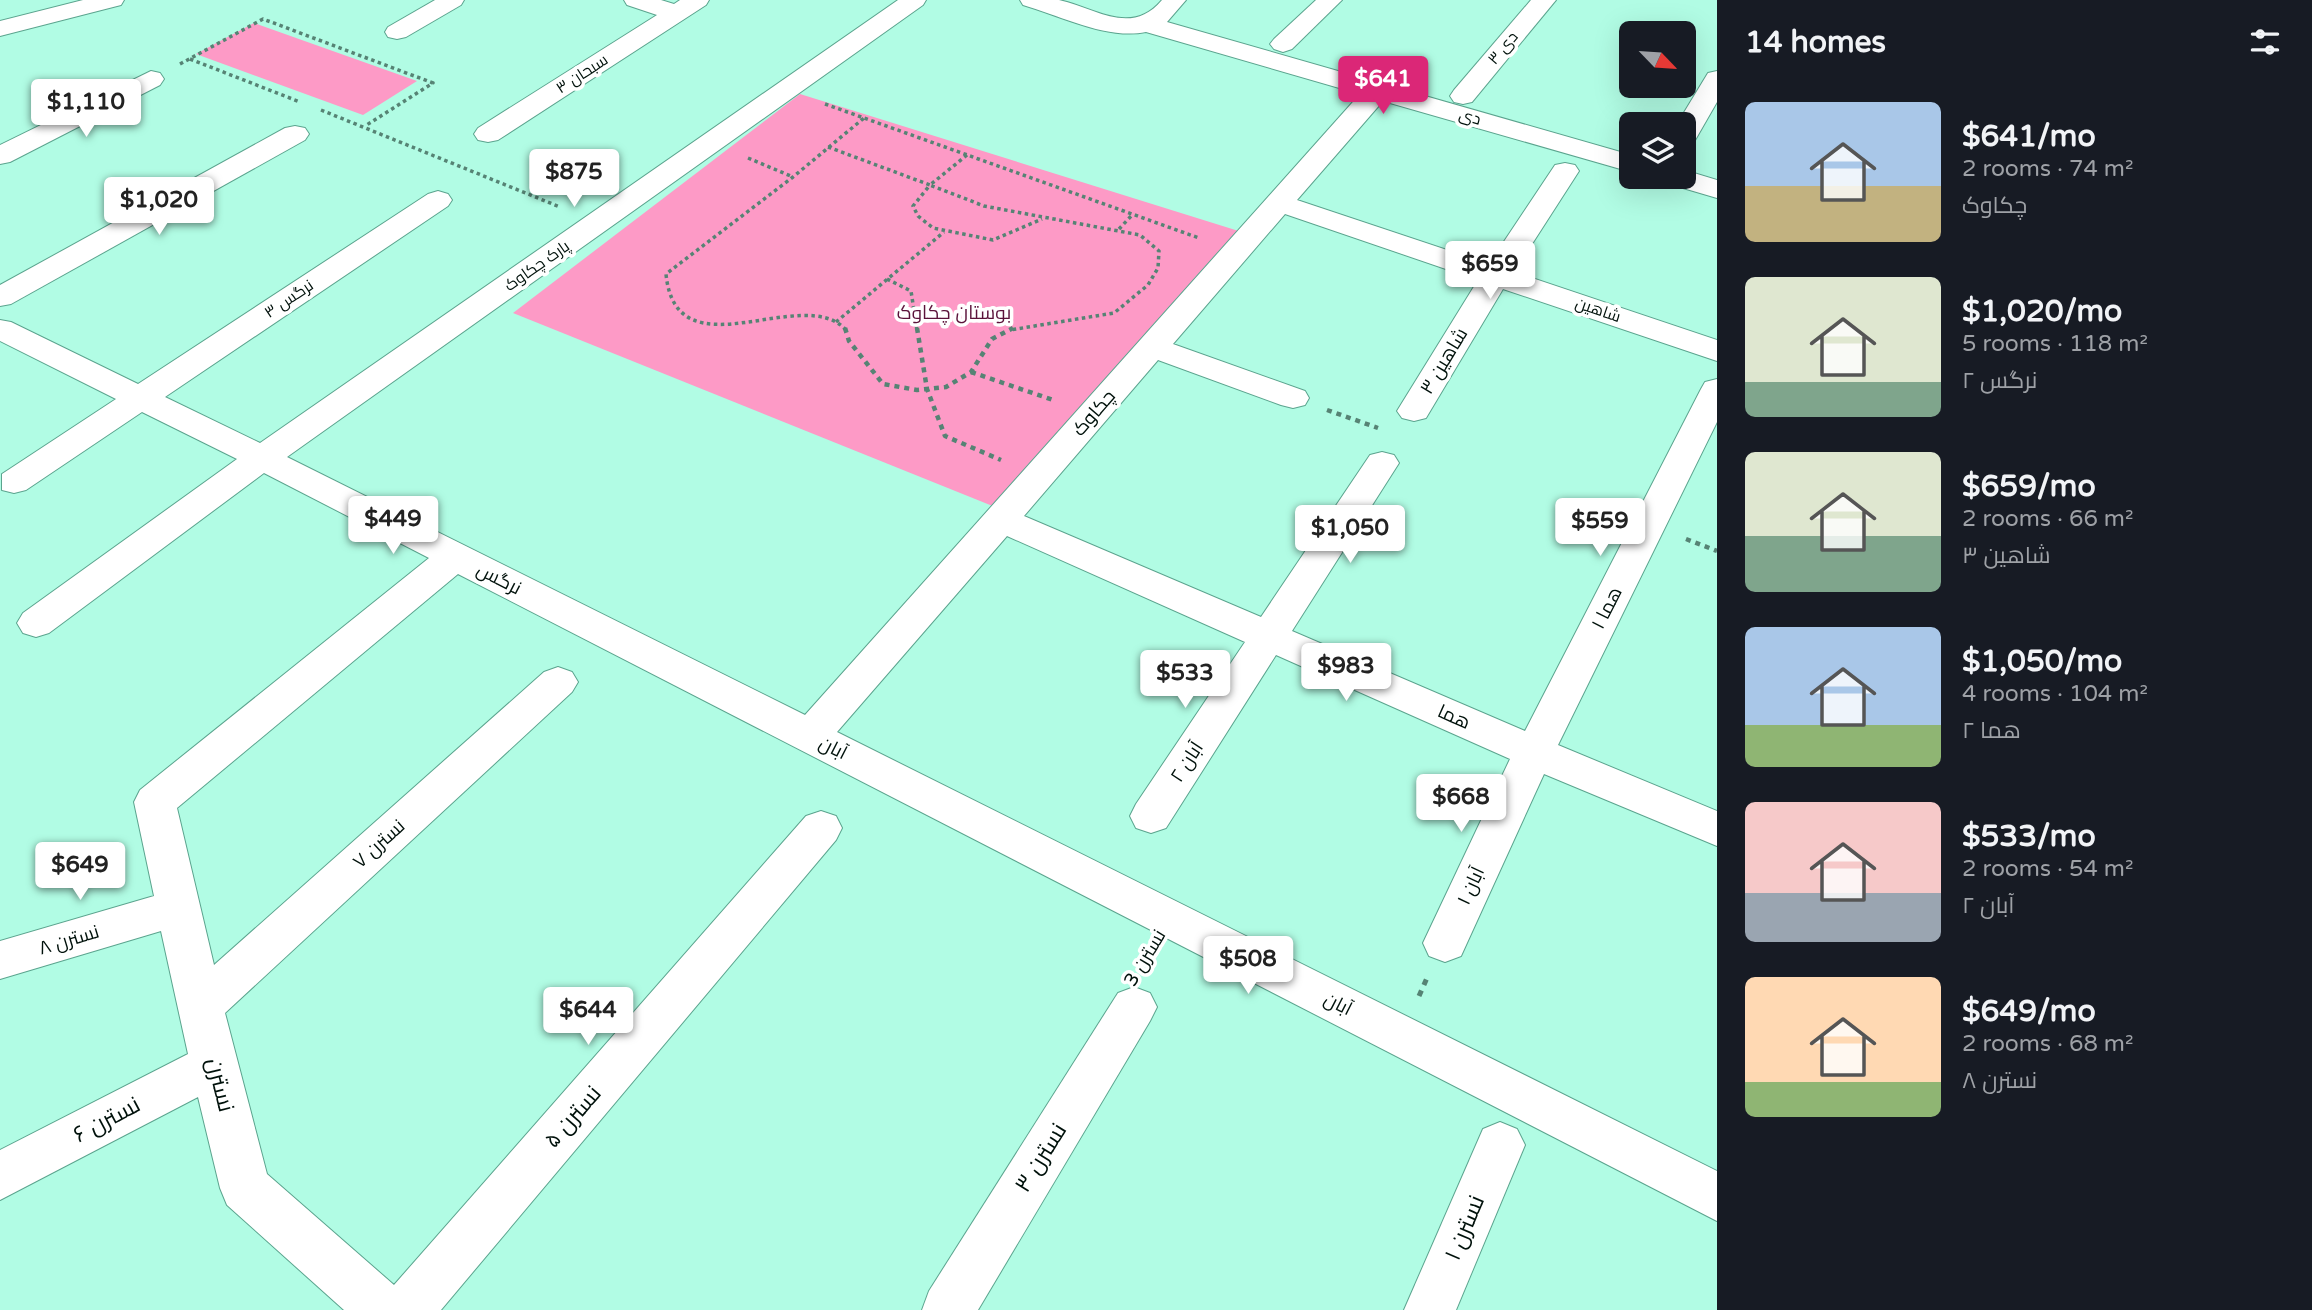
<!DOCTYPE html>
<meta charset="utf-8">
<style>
:root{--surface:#171b24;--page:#242831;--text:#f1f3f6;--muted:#9ea1a6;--accent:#db2777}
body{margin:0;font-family:"Varela Round",Cairo,sans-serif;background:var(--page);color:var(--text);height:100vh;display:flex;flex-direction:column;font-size:26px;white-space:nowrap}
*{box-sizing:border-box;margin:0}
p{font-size:23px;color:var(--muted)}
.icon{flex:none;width:38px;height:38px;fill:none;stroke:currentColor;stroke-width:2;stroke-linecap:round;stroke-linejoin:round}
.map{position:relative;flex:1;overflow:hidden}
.panel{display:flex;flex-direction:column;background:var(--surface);width:595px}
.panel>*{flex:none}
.needle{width:46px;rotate:115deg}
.tools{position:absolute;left:1619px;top:21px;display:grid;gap:14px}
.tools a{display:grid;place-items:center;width:77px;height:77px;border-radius:10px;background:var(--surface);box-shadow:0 7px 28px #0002;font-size:35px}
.price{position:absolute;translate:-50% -60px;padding:0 16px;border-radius:7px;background:#fff;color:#222;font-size:23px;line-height:46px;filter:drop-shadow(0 2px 4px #0008)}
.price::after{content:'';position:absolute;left:50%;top:42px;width:21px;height:16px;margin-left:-10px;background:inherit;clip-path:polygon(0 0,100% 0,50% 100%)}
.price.on{background:var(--accent);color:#fff}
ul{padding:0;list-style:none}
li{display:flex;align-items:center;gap:21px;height:175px;padding:0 28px}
li span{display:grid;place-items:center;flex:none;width:196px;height:140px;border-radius:10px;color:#555}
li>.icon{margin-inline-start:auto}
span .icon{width:84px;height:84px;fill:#fffc;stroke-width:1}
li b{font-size:30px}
h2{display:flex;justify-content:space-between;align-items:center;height:84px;padding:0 28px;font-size:30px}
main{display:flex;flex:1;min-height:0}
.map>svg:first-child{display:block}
.green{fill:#fd9ac6}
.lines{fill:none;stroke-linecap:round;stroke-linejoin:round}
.minor-casing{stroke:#5ba48e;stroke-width:2}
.path-far2{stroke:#568374;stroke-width:3.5;stroke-dasharray:3.5 3.5;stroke-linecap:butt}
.path-far1{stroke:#568374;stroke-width:4.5;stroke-dasharray:5 5;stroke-linecap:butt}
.path{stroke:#568374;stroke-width:5;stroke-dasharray:6 6;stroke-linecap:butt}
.minor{fill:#fff;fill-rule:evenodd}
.labels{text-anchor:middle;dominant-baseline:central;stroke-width:7;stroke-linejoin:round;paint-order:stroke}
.far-street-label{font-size:16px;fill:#00110b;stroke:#fff}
.park-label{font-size:19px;fill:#5b123a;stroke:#fff}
.street-label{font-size:19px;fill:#00110b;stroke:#fff}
.near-street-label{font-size:23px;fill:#00110b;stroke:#fff}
</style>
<main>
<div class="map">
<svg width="1717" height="1310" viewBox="0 0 1717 1310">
<rect width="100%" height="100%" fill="#b1fce4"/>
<g class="green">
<polygon points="254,23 417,81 363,115 196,54"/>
<polygon points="800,94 1245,233 1000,509 513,313"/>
</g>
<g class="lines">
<defs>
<g id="minor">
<polygon points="83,0 124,0 121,5 0,36 0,21"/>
<polygon points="435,0 464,0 461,5 406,37 397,39 388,37 385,32 388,27"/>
<polygon points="624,0 661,0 674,4 680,0 709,0 706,5 498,140 488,142 478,140 474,134 478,128 657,15 627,5"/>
<path d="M 898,0 L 926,0 L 923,5 L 287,457 L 805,715 L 1360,94 L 1146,32 C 1107,40 1061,16 1023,5 L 1020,0 C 1032,0 1047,0 1059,0 C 1096,8 1131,37 1162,0 L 1186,0 L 1167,22 L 1631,155 L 1631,172 L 1383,101 L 1297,200 L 1489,264 L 1555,165 L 1565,163 L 1575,165 L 1579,171 L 1514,272 L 1717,340 L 1717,361 L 1503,289 L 1426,418 L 1414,421 L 1402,418 L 1397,411 L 1478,280 L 1285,214 L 1173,344 L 1305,391 L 1309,398 L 1305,405 L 1293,408 L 1281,405 L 1158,360 L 1024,516 L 1261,617 L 1370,455 L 1382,452 L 1394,455 L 1399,463 L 1292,631 L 1525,731 L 1701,389 L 1705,382 L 1717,379 L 1717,422 L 1558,745 L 1717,811 L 1717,846 L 1544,774 L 1461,956 L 1445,962 L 1429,956 L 1423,943 L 1510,759 L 1276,655 L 1166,828 L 1151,833 L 1136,828 L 1130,816 L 1136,804 L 1245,642 L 1007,536 L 837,732 L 1717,1171 L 1717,1221 L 458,574 L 177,808 L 214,965 L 544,672 L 558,667 L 572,672 L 578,682 L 572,692 L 225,1013 L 267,1174 L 394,1285 L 806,816 L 821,811 L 836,816 L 842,828 L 836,840 L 441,1310 L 344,1310 L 227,1205 L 220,1188 L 198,1097 L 0,1200 L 0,1150 L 188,1054 L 161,931 L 0,979 L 0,941 L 154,896 L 134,802 L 140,790 L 429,558 L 264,473 L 49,633 L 36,637 L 23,633 L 17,623 L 23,613 L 237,459 L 142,412 L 26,490 L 14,493 L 2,490 L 2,474 L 116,399 L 0,341 L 0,320 L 11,322 L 138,384 L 428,194 L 438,191 L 448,194 L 452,200 L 448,206 L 165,397 L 260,443 Z"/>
<polygon points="1316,0 1342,0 1292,49 1283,52 1274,49 1270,44 1274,39"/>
<polygon points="1531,0 1556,0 1472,102 1463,104 1454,102 1450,96 1454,90"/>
<polygon points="151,71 160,73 164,79 160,85 10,162 0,164 0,145"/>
<polygon points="1717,71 1717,102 1694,142 1684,144 1684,124 1677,124 1708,73"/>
<polygon points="295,126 305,128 309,134 305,140 11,304 0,306 0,285 285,128"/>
<polygon points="1684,170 1717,180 1717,198 1666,183 1662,177 1684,177"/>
<polygon points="1134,987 1150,993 1157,1007 1150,1021 978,1310 922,1310 929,1291 1118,993"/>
<polygon points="1500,1122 1517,1129 1525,1145 1456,1310 1404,1310 1483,1129"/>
</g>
</defs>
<use href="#minor" class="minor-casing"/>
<g class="path-far2">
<polyline points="190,59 300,102"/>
<polyline points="180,64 263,19 433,83 365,126"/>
<polyline points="825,104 1199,238"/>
<polyline points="321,110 560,207"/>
<polyline points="828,147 930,185 913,206 918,216 933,228 993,240 1042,219"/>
<polyline points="967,155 930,185 984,206 1140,235 1159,251 1158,268 1148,285 1114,313 1010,330"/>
<polyline points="748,158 793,177"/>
<polyline points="1119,229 1133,214"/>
<polyline points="887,279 911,291 917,330"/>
<polyline points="836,322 944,232"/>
<path d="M 846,330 C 803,282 676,377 666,274 L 793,177 L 864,118"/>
</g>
<g class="path-far1">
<polyline points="845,328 849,341 883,384 917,390 946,387 971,372 992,339 1013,328"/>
<polyline points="917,328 927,389 945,436 1001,460"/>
<polyline points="971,372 1056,401"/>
<polyline points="1327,410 1378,428"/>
<polyline points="1686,539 1717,551"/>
</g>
<polyline class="path" points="1419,996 1427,978"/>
<use href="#minor" class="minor"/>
</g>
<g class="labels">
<g class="far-street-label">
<text transform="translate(1503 48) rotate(-50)">دی ۳</text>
<text transform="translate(582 74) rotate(-33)">سبحان ۳</text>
<text transform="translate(1470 117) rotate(16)">دی</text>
<text transform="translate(537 266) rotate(-35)">پارک چکاوک</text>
<text transform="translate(289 299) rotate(-34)">نرگس ۳</text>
<text transform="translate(1598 310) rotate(19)">شاهین</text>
</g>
<g class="park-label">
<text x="954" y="313">بوستان چکاوک</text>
</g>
<g class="street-label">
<text transform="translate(1444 361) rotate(-59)">شاهین ۳</text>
<text transform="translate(1094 413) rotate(-49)">چکاوک</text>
<text transform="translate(499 579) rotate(27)">نرگس</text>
<text transform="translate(1607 608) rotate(-63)">هما ۱</text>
<text transform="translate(1454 717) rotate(24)">هما</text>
<text transform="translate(833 748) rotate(27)">آبان</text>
<text transform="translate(1187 762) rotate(-57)">آبان ۲</text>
<text transform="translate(379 844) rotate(-42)">نسترن ۷</text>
<text transform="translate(1471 886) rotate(-65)">آبان ۱</text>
<text transform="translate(69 940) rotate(-17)">نسترن ۸</text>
<text transform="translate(1145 958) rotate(-59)">نسترن 3</text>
<text transform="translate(1338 1004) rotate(27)">آبان</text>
</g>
<g class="near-street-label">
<text transform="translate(220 1085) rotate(76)">نسترن</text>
<text transform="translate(573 1117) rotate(-49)">نسترن ۵</text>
<text transform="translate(107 1120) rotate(-28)">نسترن ۶</text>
<text transform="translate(1041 1158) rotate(-58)">نسترن ۳</text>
<text transform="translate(1465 1228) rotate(-67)">نسترن ۱</text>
</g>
</g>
</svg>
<div class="tools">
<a><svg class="needle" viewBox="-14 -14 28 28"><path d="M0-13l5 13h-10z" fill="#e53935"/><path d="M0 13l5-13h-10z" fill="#9ea1a6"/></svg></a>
<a><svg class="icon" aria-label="layers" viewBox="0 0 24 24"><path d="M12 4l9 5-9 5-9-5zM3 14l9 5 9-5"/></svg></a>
</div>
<b class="price on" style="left:1383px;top:116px">$641</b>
<b class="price" style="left:86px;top:139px">$1,110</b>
<b class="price" style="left:574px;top:209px">$875</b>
<b class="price" style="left:159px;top:237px">$1,020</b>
<b class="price" style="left:1490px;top:301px">$659</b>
<b class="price" style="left:393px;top:556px">$449</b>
<b class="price" style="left:1600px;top:558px">$559</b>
<b class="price" style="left:1350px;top:565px">$1,050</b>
<b class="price" style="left:1346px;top:703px">$983</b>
<b class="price" style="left:1185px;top:710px">$533</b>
<b class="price" style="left:1461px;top:834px">$668</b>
<b class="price" style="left:80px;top:902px">$649</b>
<b class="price" style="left:1248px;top:996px">$508</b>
<b class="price" style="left:588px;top:1047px">$644</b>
</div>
<section class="panel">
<h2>14 homes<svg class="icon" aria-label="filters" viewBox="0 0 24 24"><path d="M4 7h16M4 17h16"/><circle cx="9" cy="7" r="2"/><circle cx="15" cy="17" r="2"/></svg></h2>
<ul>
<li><span style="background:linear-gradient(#a9c7e8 60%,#c2b280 0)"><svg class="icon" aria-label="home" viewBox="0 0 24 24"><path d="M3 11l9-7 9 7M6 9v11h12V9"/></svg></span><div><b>$641/mo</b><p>2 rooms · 74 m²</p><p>چکاوک</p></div></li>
<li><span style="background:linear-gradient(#dfe7d0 75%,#7fa58c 0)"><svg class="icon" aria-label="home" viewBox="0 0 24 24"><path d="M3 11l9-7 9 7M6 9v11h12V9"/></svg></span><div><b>$1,020/mo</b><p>5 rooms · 118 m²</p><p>نرگس ۲</p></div></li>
<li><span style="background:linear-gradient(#dfe7d0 60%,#7fa58c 0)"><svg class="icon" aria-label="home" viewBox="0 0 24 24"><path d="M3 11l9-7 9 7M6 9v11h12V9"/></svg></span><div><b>$659/mo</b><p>2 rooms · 66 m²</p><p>شاهین ۳</p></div></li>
<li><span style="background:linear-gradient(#a9c7e8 70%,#8fb573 0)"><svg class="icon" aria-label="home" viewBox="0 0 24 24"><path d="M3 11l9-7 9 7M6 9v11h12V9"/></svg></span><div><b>$1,050/mo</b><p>4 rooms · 104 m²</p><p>هما ۲</p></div></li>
<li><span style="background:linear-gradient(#f6c9c9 65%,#9aa5b1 0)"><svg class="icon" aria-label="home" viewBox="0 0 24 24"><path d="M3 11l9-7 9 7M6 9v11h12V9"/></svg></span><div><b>$533/mo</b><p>2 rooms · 54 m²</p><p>آبان ۲</p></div></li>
<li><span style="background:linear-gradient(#ffd9b3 75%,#8fb573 0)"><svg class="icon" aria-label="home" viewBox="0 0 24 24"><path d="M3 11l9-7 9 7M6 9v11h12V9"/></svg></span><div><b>$649/mo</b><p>2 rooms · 68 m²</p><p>نسترن ۸</p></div></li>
</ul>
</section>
</main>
